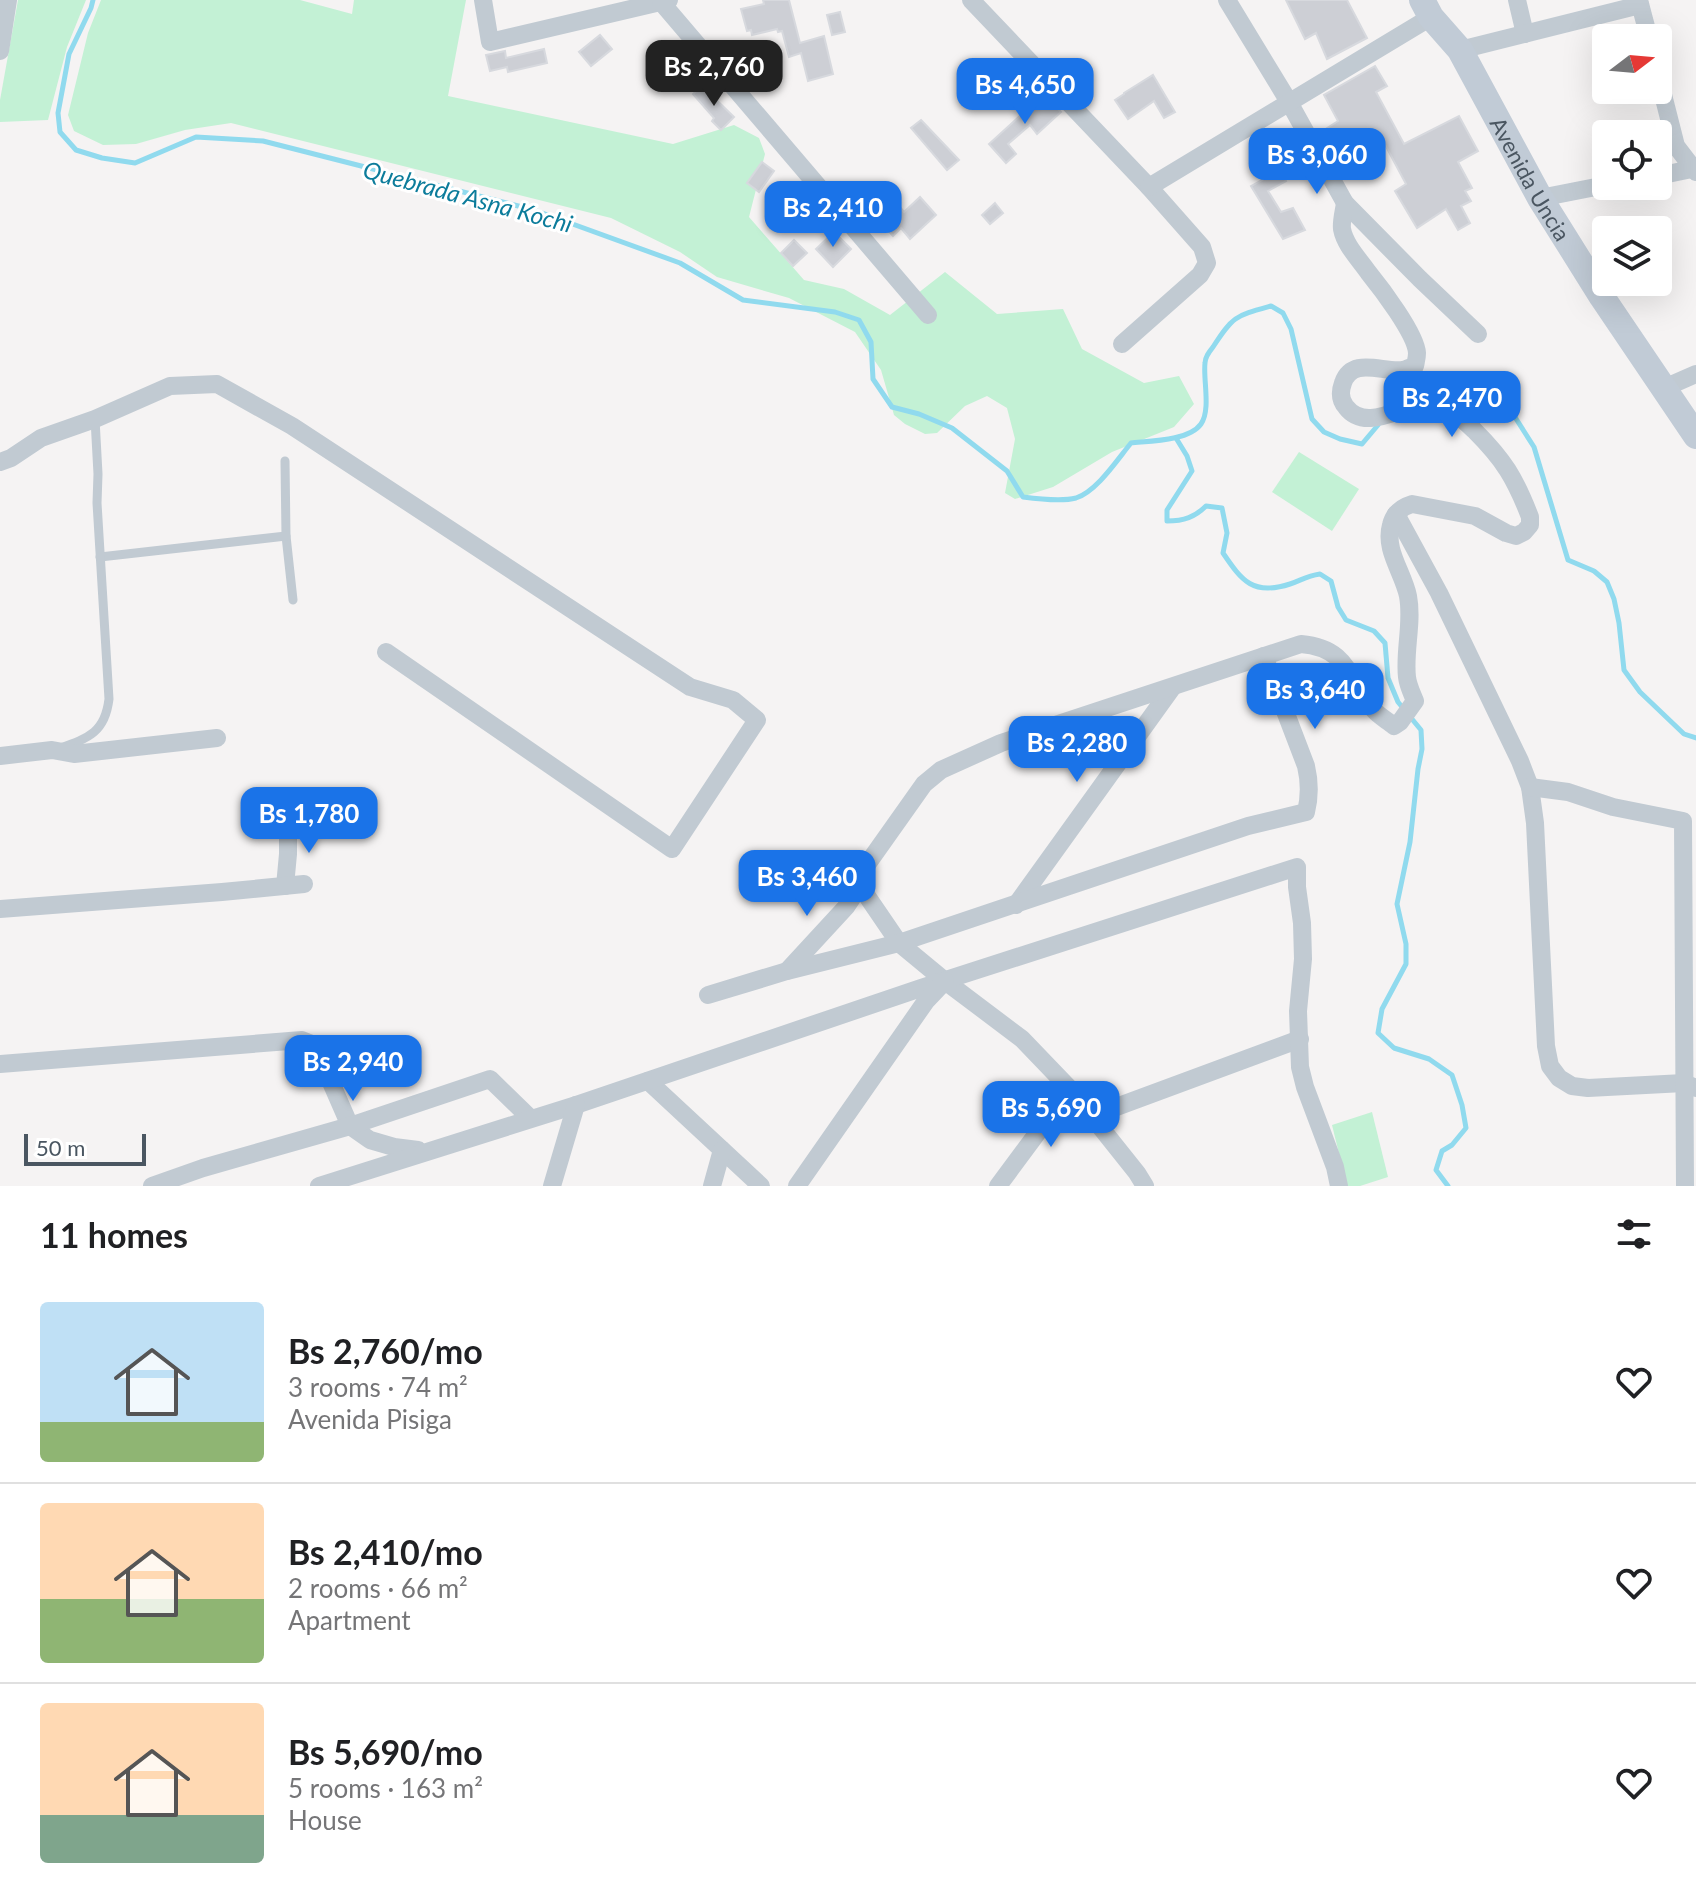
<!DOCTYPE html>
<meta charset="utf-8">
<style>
:root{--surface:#fff;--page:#f6f6f6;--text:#202124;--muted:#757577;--line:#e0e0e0;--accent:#1a73e8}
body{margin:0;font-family:Lato,sans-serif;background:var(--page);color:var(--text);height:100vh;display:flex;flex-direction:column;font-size:30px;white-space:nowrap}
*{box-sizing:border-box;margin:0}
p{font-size:26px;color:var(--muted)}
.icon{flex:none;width:44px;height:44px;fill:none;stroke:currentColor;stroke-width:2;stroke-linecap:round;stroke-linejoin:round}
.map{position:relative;height:1186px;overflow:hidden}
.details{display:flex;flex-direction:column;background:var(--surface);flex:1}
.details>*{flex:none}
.needle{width:52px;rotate:74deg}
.controls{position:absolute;left:1592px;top:24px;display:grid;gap:16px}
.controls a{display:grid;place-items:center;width:80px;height:80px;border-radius:8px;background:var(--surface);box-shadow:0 8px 32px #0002;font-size:40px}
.scale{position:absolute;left:24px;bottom:20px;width:122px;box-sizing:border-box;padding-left:8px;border:4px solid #4a5661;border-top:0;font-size:22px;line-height:28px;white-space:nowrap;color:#4a5661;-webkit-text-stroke:6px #fff;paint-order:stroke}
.price{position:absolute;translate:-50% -68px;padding:0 18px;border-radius:16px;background:var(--accent);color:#fff;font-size:26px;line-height:52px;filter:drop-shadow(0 2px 4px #0008)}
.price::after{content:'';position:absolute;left:50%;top:48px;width:24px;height:18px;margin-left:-12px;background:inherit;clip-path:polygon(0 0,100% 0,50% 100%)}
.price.active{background:#222;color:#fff}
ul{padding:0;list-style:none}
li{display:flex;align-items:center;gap:24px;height:200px;padding:0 40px}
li+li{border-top:2px solid var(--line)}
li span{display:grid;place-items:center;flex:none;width:224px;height:160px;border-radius:8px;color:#555}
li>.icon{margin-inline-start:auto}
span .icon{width:96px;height:96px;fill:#fffc;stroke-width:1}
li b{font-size:34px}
h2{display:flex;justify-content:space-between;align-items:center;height:96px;padding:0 40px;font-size:34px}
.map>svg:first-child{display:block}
.green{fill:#c3f1d5}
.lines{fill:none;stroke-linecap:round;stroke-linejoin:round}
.stream{stroke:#90daee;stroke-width:5}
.building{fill:#cdcfd5;stroke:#d7d9de;stroke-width:2}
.lane{stroke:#c1cad2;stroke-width:9}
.street{stroke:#c1cad2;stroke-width:18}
.secondary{stroke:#c1cbd6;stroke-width:26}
.labels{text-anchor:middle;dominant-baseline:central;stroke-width:6;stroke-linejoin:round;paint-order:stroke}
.street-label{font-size:22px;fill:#4a5661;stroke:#fff}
.water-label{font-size:24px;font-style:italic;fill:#0c7c9b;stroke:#fff}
</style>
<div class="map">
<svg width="1696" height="1186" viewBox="0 0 1696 1186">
<rect width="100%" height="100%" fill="#f5f3f3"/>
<g class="green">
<polygon points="18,0 86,0 67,47 48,120 0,122 0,100"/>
<polygon points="101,0 300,0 352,14 354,0 466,0 448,96 673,144 734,125 759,138 765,154 749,217 804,280 844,289 890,315 945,272 997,314 1063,309 1082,349 1144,383 1179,376 1194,404 1174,427 1112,452 1053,487 1015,499 1005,493 1015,439 1007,408 987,396 965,406 937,433 925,434 905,424 894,415 881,370 855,332 789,298 717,277 680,252 611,218 231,123 185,130 136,144 103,145 74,131 68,115 88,33"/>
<polygon points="1299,452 1359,489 1332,531 1272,492"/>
<polygon points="1372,1112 1388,1177 1360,1186 1347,1186 1332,1125"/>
</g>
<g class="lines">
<g class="stream">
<path d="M 93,0 L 91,8 L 69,54 L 58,113 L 60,132 L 76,150 L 102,158 L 135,163 L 196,137 L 263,141 L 534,210 L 680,263 L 743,300 L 835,312 L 859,320 L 871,342 L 873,379 L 892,407 L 919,414 L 952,428 L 1007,471 L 1023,497 C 1038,499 1061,502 1076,498 C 1097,491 1117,460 1131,443 C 1149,441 1189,441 1201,424 C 1211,410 1203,379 1205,363 C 1205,357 1209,352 1213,347 C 1233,316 1235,316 1271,306 L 1283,313 L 1291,329 L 1312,419 L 1324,432 L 1340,439 L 1362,444 L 1378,425"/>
<polyline points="1393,406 1397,402 1420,389 1459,389 1493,395 1513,414 1534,447 1568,560 1594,571 1607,582 1614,599 1619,623 1624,670 1640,692 1684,734 1696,738"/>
<path d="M 1176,438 L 1187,456 L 1192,471 L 1167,510 L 1167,521 C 1184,521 1195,517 1206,506 L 1222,508 L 1227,533 L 1223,553 C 1242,581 1253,596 1290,584 C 1302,580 1306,576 1320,574 L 1331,581 L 1338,607 L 1346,620 L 1374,631 L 1385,643 L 1388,678 L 1398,702 L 1421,730 L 1422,749 L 1418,769 L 1410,842 L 1397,904 L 1406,944 L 1406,964 L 1382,1009 L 1378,1033 L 1394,1048 L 1429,1059 L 1452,1075 L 1462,1105 L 1466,1128 L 1452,1145 L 1442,1151 L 1436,1170 L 1448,1186"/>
</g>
</g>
<g class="building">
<polygon points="763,0 789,0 800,43 824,36 833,74 808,81 801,53 789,57 782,31 778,32 777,29 752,35 751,30 747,31 741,9 764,4"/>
<polygon points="1286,0 1347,0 1367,38 1327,59 1316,33 1305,39"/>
<polygon points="840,12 845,32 832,35 827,15"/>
<polygon points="600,35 612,49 591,66 579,52"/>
<polygon points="668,47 683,64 666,79 651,62"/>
<polygon points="544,49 547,63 508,72 507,67 490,71 486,55 505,51 506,58"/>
<polygon points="1375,66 1387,86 1376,92 1404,144 1459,116 1478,151 1458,162 1472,188 1465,191 1471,201 1461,206 1470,223 1458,230 1446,209 1417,228 1395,191 1406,184 1382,139 1358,152 1346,130 1330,141 1324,130 1338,121 1324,95"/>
<polygon points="1153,75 1175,112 1164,118 1154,101 1128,119 1115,100 1124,94 1124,93"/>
<polygon points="702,86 734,117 721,130 712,121 714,118 693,94"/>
<polygon points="1044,94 1061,112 1037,134 1030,125 1008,144 1016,154 1006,163 989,144"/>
<polygon points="921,120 959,160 947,170 911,128"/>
<polygon points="762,162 774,171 759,192 747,183"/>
<polygon points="1280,170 1286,181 1268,191 1281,212 1293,208 1305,230 1283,239 1251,186"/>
<polygon points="880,183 904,212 920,197 936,215 910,239 901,228 893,236 870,209 867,211 859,201"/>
<polygon points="995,203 1003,213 990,224 982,215"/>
<polygon points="834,232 851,249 833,267 816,249"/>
<polygon points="794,240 807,253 793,266 781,253"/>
</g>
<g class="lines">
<g class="lane">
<polyline points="285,461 286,536 293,600"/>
<polyline points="100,557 286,536"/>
<path d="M 60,748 C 89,738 105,732 109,699 L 97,503 L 98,474 L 95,419"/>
</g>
<g class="street">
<polyline points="483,0 490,42 669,0"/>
<polyline points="971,0 1149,187 1202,247 1207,263 1200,275 1122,344"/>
<polyline points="1227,0 1289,102 1345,203 1420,279 1478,334"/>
<polyline points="1517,0 1525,34"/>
<polyline points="1639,0 1649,38"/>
<polyline points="661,2 928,315"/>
<polyline points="1460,50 1640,5"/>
<polyline points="0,51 8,0"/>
<polyline points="1658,75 1676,146 1696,172"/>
<polyline points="1658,176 1696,168"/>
<polyline points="1149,187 1431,17"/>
<polyline points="1540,198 1606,185"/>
<polyline points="1664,388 1696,374"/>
<polyline points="0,462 11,458 41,438 95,419 170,386 217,384 292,426 690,687 733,700 757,720 672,849 386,652"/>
<polyline points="1396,514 1439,593 1520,761 1530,787 1535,823 1546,1046 1550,1066 1559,1078 1572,1086 1588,1088 1684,1083 1696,1088"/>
<polyline points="0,756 52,750 74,754 217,738"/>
<polyline points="1530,787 1568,792 1613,807 1683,821 1685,1186"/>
<polyline points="856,880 899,943 945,981 1022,1039 1070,1089 1137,1173 1145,1186"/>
<polyline points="285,886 288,854 288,823"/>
<polyline points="1016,905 1172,688"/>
<polyline points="0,909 222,892 304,884"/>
<path d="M 787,971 L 846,907 L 854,895 L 856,880 L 924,784 L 941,770 L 1001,743 L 1301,644 C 1349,648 1348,679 1374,710 C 1379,716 1388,721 1394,726 L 1400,722 L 1415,701 C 1412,693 1408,686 1407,677 C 1404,651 1413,623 1408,596 C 1403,572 1384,550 1391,525 C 1394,513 1402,507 1412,504 L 1475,516 L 1506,533 L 1516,536 L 1524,532 L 1530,525 L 1530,517 C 1515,478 1504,460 1474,430 C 1464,421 1456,412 1445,407 C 1437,404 1429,403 1420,405 C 1397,409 1364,431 1346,407 C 1340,400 1340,391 1343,383 C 1352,356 1383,373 1403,370 C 1405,370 1412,366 1415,366 C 1416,361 1417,358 1417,353 C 1416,334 1381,288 1368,272 C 1359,259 1345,245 1342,229 C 1341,221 1344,211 1345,203"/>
<path d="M 708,995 L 787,971 L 899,943 L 1248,826 L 1306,812 C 1310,796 1310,783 1306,766 L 1264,656"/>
<polyline points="0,1064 302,1040 312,1044 319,1055 350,1126 370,1140 394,1147 418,1150"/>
<polyline points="648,1081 761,1186"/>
<polyline points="1092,1116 1300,1039"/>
<polyline points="152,1186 203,1168 350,1126 490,1079 530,1118"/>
<polyline points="319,1186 576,1105 921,988 1297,867 1297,887 1302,923 1303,959 1298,1011 1300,1067 1305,1087 1335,1167 1339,1186"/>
<polyline points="552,1186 576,1105"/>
<polyline points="712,1186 722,1150"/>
<polyline points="797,1186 926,1001 945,981"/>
<polyline points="998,1186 1070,1089"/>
</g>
<path class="secondary" id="s1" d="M 1422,0 L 1431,17 L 1460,50 L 1540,198 L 1602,297 L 1696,436"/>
</g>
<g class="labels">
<g class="street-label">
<text stroke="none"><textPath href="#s1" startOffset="210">Avenida Uncia</textPath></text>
</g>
<g class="water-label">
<text transform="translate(468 196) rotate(15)">Quebrada Asna Kochi</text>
</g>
</g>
</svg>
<div class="controls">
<a><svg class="needle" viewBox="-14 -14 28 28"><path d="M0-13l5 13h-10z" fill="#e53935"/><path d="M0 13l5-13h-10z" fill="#757577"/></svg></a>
<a><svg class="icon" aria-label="locate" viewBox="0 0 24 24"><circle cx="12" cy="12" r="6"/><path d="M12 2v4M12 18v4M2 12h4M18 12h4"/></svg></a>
<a><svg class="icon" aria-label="layers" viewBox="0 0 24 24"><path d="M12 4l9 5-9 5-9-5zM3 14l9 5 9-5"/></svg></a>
</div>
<div class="scale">50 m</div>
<b class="price active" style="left:714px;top:108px">Bs 2,760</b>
<b class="price" style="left:1025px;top:126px">Bs 4,650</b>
<b class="price" style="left:1317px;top:196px">Bs 3,060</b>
<b class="price" style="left:833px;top:249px">Bs 2,410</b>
<b class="price" style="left:1452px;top:439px">Bs 2,470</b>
<b class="price" style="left:1315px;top:731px">Bs 3,640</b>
<b class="price" style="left:1077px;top:784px">Bs 2,280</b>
<b class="price" style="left:309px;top:855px">Bs 1,780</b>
<b class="price" style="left:807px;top:918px">Bs 3,460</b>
<b class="price" style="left:353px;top:1103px">Bs 2,940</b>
<b class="price" style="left:1051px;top:1149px">Bs 5,690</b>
</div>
<section class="details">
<h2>11 homes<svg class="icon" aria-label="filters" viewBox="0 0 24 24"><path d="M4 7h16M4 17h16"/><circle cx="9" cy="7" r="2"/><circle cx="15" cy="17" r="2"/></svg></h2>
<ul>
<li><span style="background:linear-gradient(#bfe0f5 75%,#8fb573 0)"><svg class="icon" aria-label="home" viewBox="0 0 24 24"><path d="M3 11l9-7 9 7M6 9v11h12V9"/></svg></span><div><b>Bs 2,760/mo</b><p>3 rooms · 74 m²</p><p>Avenida Pisiga</p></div><svg class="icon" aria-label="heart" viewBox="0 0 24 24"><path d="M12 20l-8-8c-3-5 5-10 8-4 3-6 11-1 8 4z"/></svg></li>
<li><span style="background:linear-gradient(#ffd9b3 60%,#8fb573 0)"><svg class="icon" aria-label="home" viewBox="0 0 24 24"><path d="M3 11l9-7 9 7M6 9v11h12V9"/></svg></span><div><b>Bs 2,410/mo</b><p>2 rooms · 66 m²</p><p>Apartment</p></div><svg class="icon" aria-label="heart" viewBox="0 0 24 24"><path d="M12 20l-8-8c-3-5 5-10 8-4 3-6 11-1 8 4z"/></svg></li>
<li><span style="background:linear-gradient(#ffd9b3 70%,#7fa58c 0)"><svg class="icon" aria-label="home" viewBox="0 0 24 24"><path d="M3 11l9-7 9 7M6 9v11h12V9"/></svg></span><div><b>Bs 5,690/mo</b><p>5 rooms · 163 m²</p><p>House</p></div><svg class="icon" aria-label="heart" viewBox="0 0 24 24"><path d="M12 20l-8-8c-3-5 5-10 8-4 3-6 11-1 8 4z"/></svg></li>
</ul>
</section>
